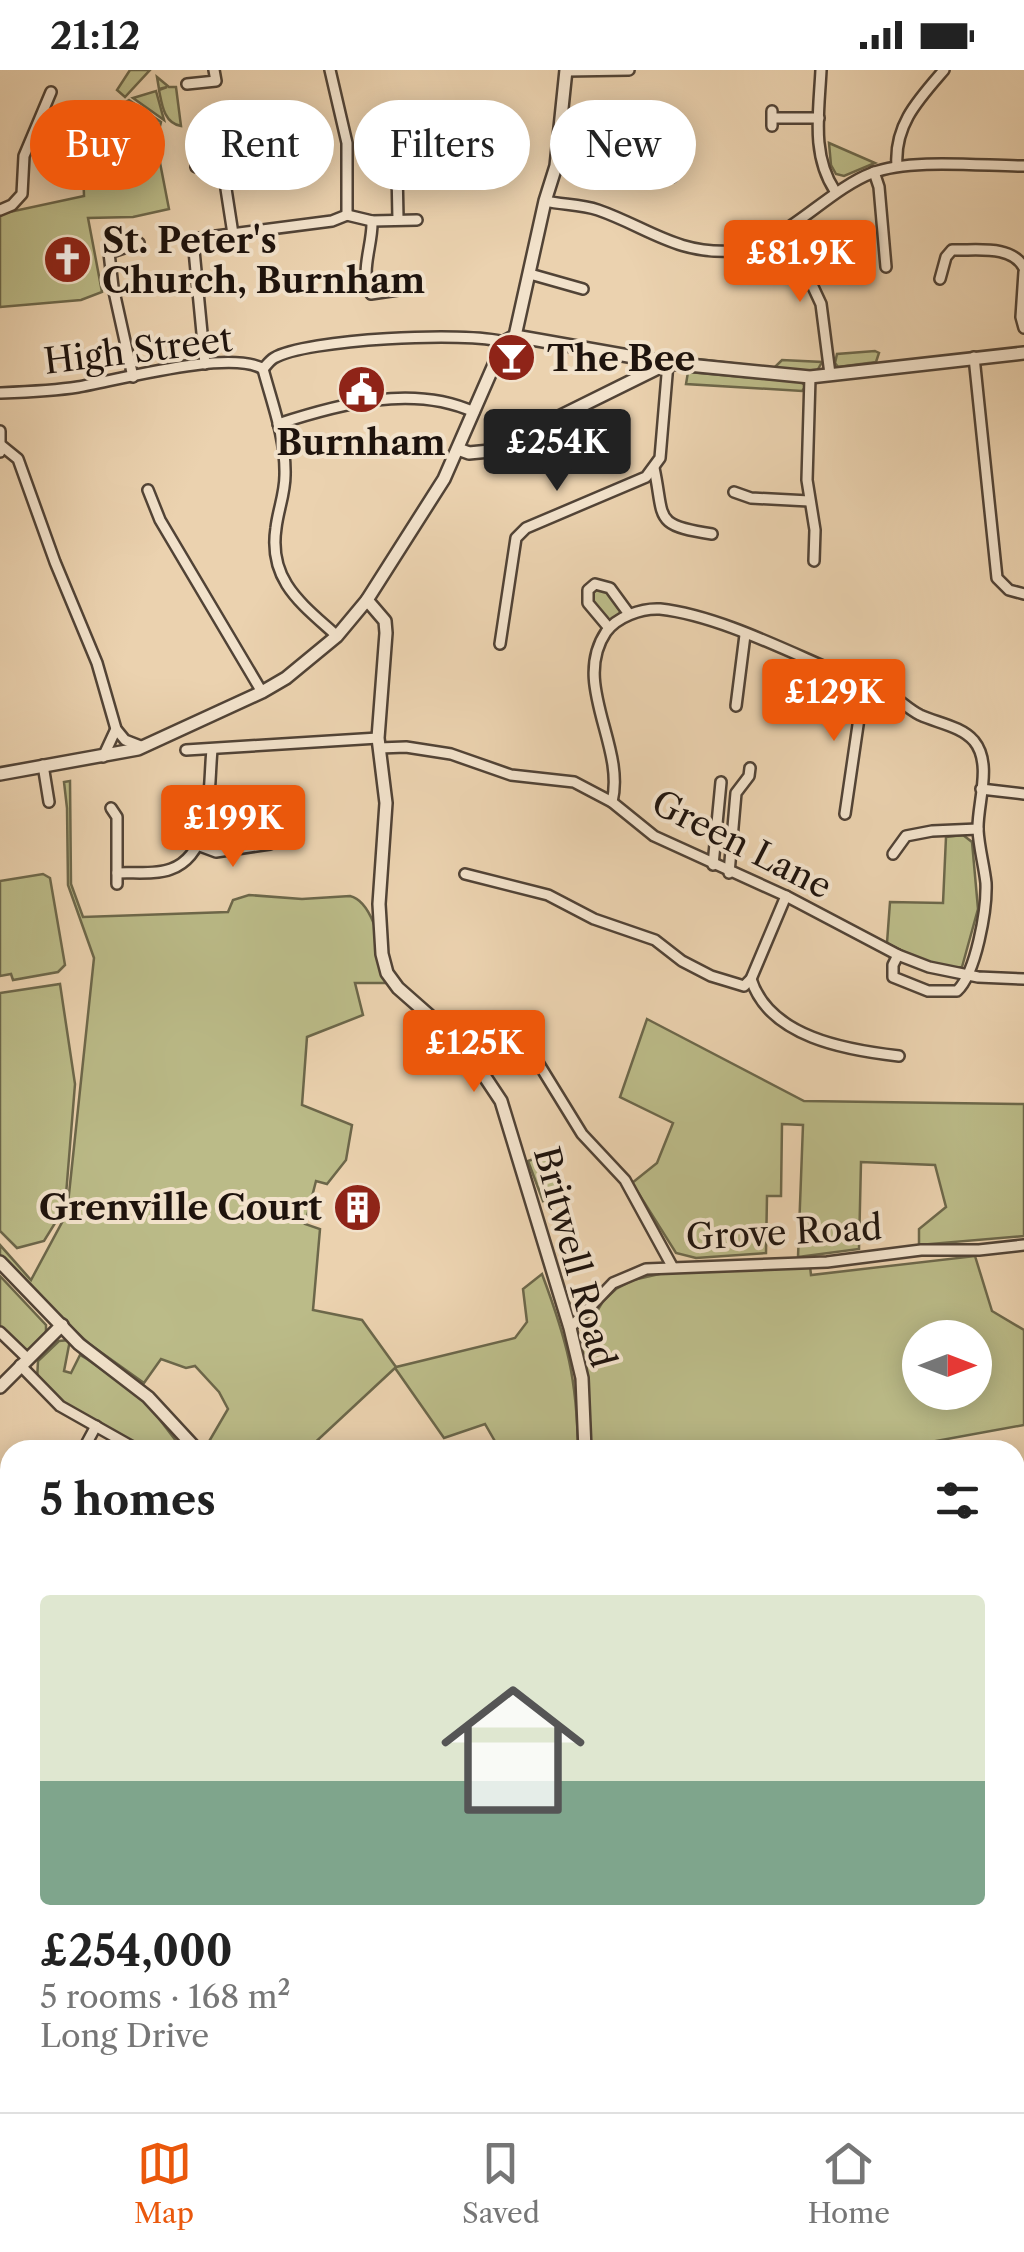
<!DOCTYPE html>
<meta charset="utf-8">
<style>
:root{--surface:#fff;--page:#f6f6f6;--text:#222;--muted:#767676;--line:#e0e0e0;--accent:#ea580c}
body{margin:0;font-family:"Libre Caslon Text",serif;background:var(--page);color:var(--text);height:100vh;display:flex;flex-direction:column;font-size:38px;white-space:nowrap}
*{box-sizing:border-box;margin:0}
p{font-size:32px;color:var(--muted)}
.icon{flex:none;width:55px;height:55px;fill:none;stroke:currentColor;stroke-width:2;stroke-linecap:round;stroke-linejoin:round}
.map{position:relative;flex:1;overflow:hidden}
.drawer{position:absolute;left:0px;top:1370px;width:1025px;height:672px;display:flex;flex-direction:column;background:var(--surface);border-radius:30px 30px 0 0;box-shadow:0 5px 25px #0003}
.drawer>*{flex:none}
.guide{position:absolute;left:30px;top:30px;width:965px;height:90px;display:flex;gap:20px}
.needle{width:65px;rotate:90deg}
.fabs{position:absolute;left:902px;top:1250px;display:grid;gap:20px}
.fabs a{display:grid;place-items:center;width:90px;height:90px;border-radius:50%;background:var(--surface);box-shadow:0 5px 25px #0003;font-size:50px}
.price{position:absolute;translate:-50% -85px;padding:0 22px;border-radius:10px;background:var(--accent);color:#fff;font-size:32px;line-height:65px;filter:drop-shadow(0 2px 5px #0008)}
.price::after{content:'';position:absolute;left:50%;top:60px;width:30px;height:22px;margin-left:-15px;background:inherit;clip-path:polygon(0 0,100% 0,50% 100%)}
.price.on{background:#222;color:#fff}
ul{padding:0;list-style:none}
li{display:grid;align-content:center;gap:20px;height:530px;padding:0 40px}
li+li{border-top:2px solid var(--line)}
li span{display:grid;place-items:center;height:310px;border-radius:10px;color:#555}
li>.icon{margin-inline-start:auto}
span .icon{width:180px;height:180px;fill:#fffc;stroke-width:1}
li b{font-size:42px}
h2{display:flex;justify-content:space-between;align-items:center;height:120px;padding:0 40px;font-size:42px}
.chip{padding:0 35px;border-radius:45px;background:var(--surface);box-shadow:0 5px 25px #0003;font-size:35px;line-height:90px}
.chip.on{background:var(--accent);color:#fff}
.status{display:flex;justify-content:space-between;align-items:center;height:70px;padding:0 50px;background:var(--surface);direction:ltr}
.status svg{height:28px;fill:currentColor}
.tabs{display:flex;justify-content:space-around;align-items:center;height:140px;border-top:2px solid var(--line);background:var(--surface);font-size:28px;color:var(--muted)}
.tabs a{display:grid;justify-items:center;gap:5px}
.tabs .on{color:var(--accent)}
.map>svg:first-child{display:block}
.green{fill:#bb8;stroke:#6c674a;stroke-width:2.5;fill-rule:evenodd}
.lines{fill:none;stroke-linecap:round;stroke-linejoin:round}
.minor-casing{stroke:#514336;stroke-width:14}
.tertiary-casing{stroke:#514336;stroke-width:16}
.minor{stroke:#f2e2cb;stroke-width:9}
.tertiary{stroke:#f2e2cb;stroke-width:11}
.labels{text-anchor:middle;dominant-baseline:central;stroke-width:8;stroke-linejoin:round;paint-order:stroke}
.poi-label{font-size:35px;font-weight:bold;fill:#1e130d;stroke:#f2e2cb;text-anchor:start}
.street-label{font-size:35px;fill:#1e130d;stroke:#f2e2cb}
</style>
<div class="status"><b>21:12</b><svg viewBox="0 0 49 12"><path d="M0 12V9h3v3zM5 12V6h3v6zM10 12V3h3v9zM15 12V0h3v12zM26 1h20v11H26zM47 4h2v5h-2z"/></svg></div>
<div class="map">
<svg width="1024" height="2042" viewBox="0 0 1024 2042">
<rect width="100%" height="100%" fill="#ebd2af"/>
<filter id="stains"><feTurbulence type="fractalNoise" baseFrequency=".002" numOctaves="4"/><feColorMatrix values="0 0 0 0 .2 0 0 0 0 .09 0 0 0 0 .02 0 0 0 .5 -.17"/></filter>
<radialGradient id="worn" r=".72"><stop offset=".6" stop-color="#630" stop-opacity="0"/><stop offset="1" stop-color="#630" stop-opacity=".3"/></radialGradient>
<g class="green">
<polygon points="130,0 150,0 125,27 117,20"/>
<path d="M 157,7 L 169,17 L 176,17 L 181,56 C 164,53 162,35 159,20 L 167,17 L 159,19 Z"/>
<polygon points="156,21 164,50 133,28"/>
<path d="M 129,30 L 161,52 L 156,72 L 169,139 L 133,147 L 88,148 L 102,222 L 81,230 L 0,237 L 0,144 L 84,126 C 82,82 89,52 129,30 Z"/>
<polygon points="243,40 255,41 257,56 237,51 248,59 250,78 244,80 242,70 237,70 234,52 224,52 222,43"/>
<polygon points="829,73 875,93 844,106 836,104 831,95"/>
<polygon points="875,281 879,283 876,292 838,297 835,293 837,284"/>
<polygon points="655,284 774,298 782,290 822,292 817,301 749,298"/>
<polygon points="688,302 801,312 806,316 802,321 686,314"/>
<polygon points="598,518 606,519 620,535 621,543 613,551 605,550 591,531 591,524"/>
<path d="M 70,711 L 71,814 L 83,847 L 228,842 L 233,830 L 249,825 L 302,829 L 350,826 C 376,832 383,889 390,913 L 355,913 L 363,945 L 307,967 L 302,1035 L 352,1055 L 346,1090 L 327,1114 L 316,1111 L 305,1154 L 320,1159 L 313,1240 L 362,1250 L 396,1297 L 515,1268 L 527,1252 L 523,1219 L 542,1204 C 567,1271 577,1308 578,1380 L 500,1380 L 485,1354 L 444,1368 L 395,1298 L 307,1380 L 204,1380 L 228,1339 L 219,1322 L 195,1296 L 186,1298 L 161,1289 L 144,1313 L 88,1273 L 0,1189 L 0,1175 L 31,1210 L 67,1143 L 94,888 L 68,815 L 67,738 L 64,712 Z"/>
<path d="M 963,765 L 972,772 L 978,839 L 962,897 C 935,901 911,885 887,873 L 890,832 L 943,833 L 946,767 Z"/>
<polygon points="43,804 50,808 65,895 58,902 13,910 11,904 0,906 0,811"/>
<polygon points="60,914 75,1014 65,1137 44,1171 17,1178 0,1161 0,923"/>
<polygon points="647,949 804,1031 1024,1034 1024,1166 919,1175 919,1159 946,1137 935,1095 861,1092 859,1179 798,1187 803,1055 782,1054 781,1126 767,1126 766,1183 696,1188 676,1183 632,1113 657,1093 673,1053 620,1027"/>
<polygon points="547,1084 562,1123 543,1131 528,1091"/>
<path d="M 975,1186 L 992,1241 L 1024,1260 L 1024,1355 L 887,1380 L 591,1380 L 588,1311 L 581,1282 L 585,1262 L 603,1231 L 616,1219 L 633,1210 L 668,1202 L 810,1196 L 811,1205 ZM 920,1268 L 975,1268 L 975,1322 L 920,1322 Z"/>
<polygon points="0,1206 46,1255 46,1267 30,1280 22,1279 0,1260"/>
<polygon points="70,1270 64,1301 71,1303 80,1285 87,1289 144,1329 183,1380 140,1380 59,1333 37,1311 38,1291 59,1271"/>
<polygon points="1024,1454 1024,1676 1015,1677 1015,1455"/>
<polygon points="0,1528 10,1531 10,1706 0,1705"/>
<polygon points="0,1776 10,1777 10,1849 0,1848"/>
<polygon points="1024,1927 1024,1994 1015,1985 1015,1941"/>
<polygon points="0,1968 10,1969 10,2009 0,2008"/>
<polygon points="507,2033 695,2033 700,2042 507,2042"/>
</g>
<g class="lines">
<defs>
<g id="minor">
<polyline points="330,0 347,73 347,145"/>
<path d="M 821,0 C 819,42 811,85 835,121"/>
<polyline points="566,1 629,0"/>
<polyline points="187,14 216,11 214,0"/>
<polyline points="773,48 819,48"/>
<polyline points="772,56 772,41"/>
<polyline points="561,63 672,68"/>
<polyline points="222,93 233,164"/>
<path d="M 897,96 C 894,55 918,30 944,0"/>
<polyline points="196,97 250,89"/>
<polyline points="874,102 879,117 886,197"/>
<polyline points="672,107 673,54"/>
<path d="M 545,131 C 563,135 581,134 598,140 C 647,157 677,185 734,181 C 781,177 827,120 872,103 C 910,88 982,96 1024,96"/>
<polyline points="0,140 12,135 22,124 24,86 51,22"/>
<polyline points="347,145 372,151 417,150"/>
<polyline points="398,149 397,99 403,82"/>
<path d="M 372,151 C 373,175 359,202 371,224 L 405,219"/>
<polyline points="782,160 794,176 821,234 830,304"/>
<polyline points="185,170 332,151 347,145"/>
<polyline points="193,170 205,294"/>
<polyline points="1024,202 1021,247 1024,258"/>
<polyline points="530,204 583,219"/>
<path d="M 940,209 L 946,187 L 952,180 C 975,181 1012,174 1024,198"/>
<polyline points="974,287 997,508 1009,520 1024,524"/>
<path d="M 263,299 C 272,333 286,369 285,405 C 285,424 278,440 276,458 C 268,511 302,534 337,566"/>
<polyline points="133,307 113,217 109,183 139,173"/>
<polyline points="810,307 807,410 815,460 814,491"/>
<path d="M 0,323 C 26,322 53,321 78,317 C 118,310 231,279 263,299 C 266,296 269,291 274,288 C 305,269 468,261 504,272"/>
<path d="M 278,354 C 339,334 413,314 474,342"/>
<polyline points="0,361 0,382"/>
<polyline points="2,376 18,389 55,492 97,593 116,659 125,670 143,677"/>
<path d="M 654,398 C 665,449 652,455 712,464"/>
<polyline points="148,420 160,450 262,622"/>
<polyline points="734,422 751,428 809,431"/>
<polyline points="609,558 588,533 588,520 595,514 610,518 629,544"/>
<polyline points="500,574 516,468 526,458 646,407 660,388 668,293"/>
<polyline points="736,636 745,565"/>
<polyline points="379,678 406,677 451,684 511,705 574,712 612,732 654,766 786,826 898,885 929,897 978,907 1024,909"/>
<polyline points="186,680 378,668"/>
<polyline points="103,687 116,659"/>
<polyline points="43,695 49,732"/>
<polyline points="981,719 1024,724"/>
<path d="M 612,732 C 626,676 571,614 606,562 C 617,547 641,538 660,539 C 715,545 781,578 832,600 C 850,608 871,614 888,623 C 899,629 908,639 920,645 C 937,653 961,656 974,671 C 993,694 977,734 978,760 C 979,778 984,795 986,813 C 987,840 976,903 957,921 L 928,921 L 893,907 L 893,895 L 898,885"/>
<polyline points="111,738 117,747 117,814"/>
<polyline points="845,744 864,614"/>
<polyline points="200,776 216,782 270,774"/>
<polyline points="893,784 906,766 932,761 978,759"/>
<polyline points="713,795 721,712"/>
<path d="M 117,803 C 133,802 156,805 171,799 C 214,783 208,718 212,680"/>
<polyline points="729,803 736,723 749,706 750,698"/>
<polyline points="465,804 548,825 594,849 655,870 682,891 711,906 744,916 751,909 786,826"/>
<path d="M 751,909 C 769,967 846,980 899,986"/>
<polyline points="450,962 466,957 508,970 534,986 582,1064 625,1110 672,1196"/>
<polyline points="570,1258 613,1213 646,1199 827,1192 921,1180 979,1180 1024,1175"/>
<polyline points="0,1262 27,1288"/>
<polyline points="20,1295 60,1336 138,1380"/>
<polyline points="83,1380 96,1356"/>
<polyline points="0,1518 10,1519"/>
<polyline points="0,1711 10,1712"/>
<polyline points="0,1890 10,1891"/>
<polyline points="804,2032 814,2042"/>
<polyline points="337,2036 420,2041 491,2034"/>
<polyline points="91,2042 92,2032"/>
</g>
<g id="tertiary">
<polyline points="515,266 668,293 810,307 1024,283"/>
<polyline points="515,266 545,131 556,96 566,0"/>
<polyline points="458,379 469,383 490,381 668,293"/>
<polyline points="367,530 385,551 386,563 378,668 386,733 379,834 382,884 387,903 398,918 465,977 501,1031 570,1258 582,1308 585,1380"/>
<polyline points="0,704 138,679 262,622 286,608 337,566 367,530 444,409 504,272 515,266"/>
<polyline points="0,1192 79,1274 148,1327 197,1380"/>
<polyline points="0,1317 62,1255"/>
<polyline points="700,2032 704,2042"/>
</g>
</defs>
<use href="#minor" class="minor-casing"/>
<use href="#tertiary" class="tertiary-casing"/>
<use href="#minor" class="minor"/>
<use href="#tertiary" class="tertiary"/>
</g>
<defs>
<symbol id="church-disc" viewBox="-11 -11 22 22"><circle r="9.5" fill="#8f2418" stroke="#f2e2cb"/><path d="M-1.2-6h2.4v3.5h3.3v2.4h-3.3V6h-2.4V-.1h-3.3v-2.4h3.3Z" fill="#fff"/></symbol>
<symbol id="bar-disc" viewBox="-11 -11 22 22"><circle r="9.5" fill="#8f2418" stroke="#f2e2cb"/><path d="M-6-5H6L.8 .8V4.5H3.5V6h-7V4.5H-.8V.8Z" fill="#fff"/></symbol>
<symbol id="civic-disc" viewBox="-11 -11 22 22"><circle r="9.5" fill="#8f2418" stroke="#f2e2cb"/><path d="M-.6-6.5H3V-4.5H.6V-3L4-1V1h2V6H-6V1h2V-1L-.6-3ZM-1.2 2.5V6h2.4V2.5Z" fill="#fff"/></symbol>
<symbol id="building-disc" viewBox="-11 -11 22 22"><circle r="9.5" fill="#8f2418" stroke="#f2e2cb"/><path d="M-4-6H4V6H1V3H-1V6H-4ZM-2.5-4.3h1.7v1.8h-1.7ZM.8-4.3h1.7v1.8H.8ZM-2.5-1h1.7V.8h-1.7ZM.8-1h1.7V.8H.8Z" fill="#fff"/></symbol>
</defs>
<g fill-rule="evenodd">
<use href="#church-disc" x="40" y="162" width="55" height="55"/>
<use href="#bar-disc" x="484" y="260" width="55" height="55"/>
<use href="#civic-disc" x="334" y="292" width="55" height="55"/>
<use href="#building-disc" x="330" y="1110" width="55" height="55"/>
</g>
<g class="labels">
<g class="poi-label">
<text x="102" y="170">St. Peter's<tspan x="102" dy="40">Church, Burnham</tspan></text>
<text x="547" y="288">The Bee</text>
<text x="361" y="372" text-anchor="middle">Burnham</text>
<text x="322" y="1137" text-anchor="end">Grenville Court</text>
</g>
<g class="street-label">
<text transform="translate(138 280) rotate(-7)">High Street</text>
<text transform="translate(742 774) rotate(27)">Green Lane</text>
<text transform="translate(784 1162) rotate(-3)">Grove Road</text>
<text transform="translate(575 1187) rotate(75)">Britwell Road</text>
</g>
</g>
<rect width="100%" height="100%" filter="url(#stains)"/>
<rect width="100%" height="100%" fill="url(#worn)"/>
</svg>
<div class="fabs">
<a><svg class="needle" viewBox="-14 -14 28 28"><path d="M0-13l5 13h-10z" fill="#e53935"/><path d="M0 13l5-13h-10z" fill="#767676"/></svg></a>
</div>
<b class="price" style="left:800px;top:235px">£81.9K</b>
<b class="price on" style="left:557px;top:424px">£254K</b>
<b class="price" style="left:834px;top:674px">£129K</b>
<b class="price" style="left:233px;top:800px">£199K</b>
<b class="price" style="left:474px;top:1025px">£125K</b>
<div class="guide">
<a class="chip on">Buy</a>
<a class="chip">Rent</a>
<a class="chip">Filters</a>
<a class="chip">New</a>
</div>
<section class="drawer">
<h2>5 homes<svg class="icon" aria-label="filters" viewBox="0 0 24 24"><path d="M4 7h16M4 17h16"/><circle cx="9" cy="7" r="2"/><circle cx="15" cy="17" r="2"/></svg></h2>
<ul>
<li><span style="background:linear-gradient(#dfe7d0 60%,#7fa58c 0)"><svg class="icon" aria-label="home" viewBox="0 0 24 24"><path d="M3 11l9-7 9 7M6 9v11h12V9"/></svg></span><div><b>£254,000</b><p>5 rooms · 168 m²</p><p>Long Drive</p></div></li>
</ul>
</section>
</div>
<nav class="tabs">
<a class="on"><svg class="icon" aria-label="map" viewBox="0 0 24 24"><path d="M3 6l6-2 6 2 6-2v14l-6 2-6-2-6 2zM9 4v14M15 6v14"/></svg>Map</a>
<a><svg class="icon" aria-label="saved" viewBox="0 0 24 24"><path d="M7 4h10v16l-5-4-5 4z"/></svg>Saved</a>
<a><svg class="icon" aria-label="home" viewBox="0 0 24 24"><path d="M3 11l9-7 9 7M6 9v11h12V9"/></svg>Home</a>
</nav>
